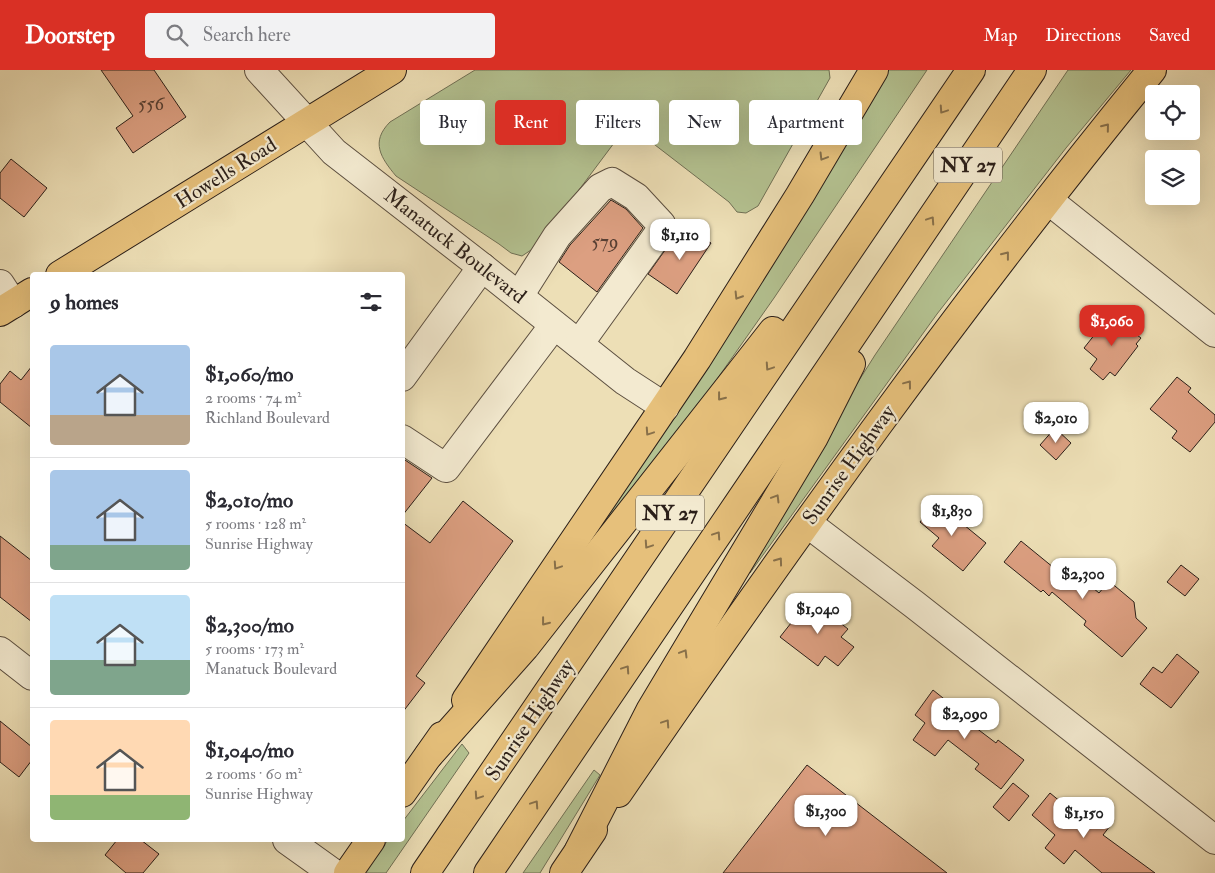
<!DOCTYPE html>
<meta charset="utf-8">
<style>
:root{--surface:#fff;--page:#f2f2f3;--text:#2b2b33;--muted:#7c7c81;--line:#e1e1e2;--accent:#d93025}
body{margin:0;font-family:"IM FELL Double Pica",serif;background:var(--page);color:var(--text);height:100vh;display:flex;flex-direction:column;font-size:19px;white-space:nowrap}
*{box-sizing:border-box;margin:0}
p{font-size:16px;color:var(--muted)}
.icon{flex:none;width:28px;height:28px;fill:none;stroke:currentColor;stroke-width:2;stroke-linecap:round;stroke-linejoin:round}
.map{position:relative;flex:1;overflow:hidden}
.sheet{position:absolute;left:30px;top:202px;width:375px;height:570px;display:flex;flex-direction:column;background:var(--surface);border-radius:5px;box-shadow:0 5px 20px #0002}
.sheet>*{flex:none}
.top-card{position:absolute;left:420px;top:30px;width:475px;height:45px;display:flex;gap:10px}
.fabs{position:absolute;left:1145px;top:15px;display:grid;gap:10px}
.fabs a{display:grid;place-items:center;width:55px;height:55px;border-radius:5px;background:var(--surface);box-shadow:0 5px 20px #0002;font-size:25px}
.price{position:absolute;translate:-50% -42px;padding:0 11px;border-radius:10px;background:#fff;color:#222;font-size:16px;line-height:32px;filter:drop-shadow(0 1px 2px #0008)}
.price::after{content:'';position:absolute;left:50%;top:30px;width:15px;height:11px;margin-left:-8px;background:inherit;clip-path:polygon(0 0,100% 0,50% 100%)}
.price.on{background:var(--accent);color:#fff}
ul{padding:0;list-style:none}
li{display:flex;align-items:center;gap:15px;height:125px;padding:0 20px}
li+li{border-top:1px solid var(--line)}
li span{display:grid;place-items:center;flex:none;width:140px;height:100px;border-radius:5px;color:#555}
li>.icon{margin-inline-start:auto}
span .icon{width:60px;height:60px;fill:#fffc;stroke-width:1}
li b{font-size:21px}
h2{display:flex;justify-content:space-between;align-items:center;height:60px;padding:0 20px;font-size:21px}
.tag{padding:0 18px;border-radius:5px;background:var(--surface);box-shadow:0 5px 20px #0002;font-size:18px;line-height:45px}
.tag.on{background:var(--accent);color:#fff}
header{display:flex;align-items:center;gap:30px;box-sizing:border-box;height:70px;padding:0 25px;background:var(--accent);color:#fff}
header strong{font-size:24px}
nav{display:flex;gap:28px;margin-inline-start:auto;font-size:18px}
.search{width:350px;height:45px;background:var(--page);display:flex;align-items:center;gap:12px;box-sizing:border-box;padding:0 18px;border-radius:5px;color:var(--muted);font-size:19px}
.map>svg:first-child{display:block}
.green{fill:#b4c291;stroke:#707055}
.building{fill:#dc9f81;stroke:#2b1f19}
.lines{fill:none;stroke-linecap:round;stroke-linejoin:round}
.minor-casing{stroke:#5c4f40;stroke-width:30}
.major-casing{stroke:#2b1f19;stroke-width:30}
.highway-casing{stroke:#2b1f19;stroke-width:30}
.minor{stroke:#f3ead0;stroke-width:28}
.major{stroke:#e6c07b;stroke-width:28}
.highway{stroke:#e6c07b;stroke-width:28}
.oneway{stroke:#88704a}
.labels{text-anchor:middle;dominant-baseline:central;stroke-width:4.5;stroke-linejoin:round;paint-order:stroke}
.number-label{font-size:19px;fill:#573f33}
.shield{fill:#f3ead0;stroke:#675c50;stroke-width:1}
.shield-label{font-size:20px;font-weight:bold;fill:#2b1f19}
.street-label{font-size:21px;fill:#2b1f19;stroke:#f3ead0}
</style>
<header>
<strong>Doorstep</strong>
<div class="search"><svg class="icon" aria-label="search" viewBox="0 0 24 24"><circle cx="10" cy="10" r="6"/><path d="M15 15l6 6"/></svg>Search here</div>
<nav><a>Map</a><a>Directions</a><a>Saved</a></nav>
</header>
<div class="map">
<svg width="1215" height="803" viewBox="0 0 1215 803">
<rect width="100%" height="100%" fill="#eddfb6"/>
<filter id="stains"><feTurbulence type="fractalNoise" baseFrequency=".004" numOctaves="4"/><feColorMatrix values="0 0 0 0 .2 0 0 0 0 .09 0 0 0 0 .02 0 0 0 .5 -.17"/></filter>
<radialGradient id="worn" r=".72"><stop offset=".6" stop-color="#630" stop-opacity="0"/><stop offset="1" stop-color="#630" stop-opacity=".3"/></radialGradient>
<g class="green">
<path d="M 475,0 L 829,0 L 830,8 L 758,136 L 746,143 L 737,142 L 729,132 L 633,58 L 623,61 L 537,176 L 522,186 L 511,183 L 499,174 L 396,106 C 381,88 370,72 390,52 Z"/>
<polygon points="885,0 927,0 774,228 684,356 571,500"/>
<polygon points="1068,0 1131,0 1066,78 937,244 750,503 743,495 875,285"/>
<polygon points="462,674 469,683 386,803 363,803 388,770 402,770 403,751"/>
<polygon points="594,700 600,705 540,803 523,803"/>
</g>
<g class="building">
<polygon points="101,0 154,0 186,47 133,83 116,58 133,46"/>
<polygon points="11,89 47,118 24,147 0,128 0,103"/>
<polygon points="611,130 626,139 643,158 597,222 559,192 570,175"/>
<polygon points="688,158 711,173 677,224 648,204 673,169 678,172"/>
<polygon points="1111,244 1125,255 1126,253 1139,262 1137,265 1141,268 1136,274 1138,276 1115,306 1110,302 1103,310 1090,299 1097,289 1084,278"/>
<polygon points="32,296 32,358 0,332 0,314 10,301 21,310"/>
<polygon points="1177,307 1191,318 1188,322 1215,345 1215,352 1190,382 1172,368 1177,361 1150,339"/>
<polygon points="1055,358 1071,373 1056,390 1040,375"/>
<polygon points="402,388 432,408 402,446"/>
<polygon points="463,431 513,471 416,606 425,613 402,643 402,452 430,473"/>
<polygon points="936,432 986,473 963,501 932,476 939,468 920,452"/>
<polygon points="0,466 32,491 32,552 0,527"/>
<polygon points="1021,471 1081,520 1087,513 1099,523 1109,511 1134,532 1136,548 1147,558 1122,587 1084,555 1086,551 1052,522 1049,526 1043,520 1041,522 1004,492"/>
<polygon points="1181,495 1199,509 1185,526 1167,512"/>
<polygon points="810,529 848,559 841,567 854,577 838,596 825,586 818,596 780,567"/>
<polygon points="1177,584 1199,602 1171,638 1140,614 1153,597 1162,603"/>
<polygon points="933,620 953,636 951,639 996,673 998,670 1024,690 1001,719 975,699 979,694 948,670 935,686 913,670 925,653 915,645"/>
<polygon points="0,651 32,677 32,690 19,707 0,692"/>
<polygon points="807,695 947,803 723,803"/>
<polygon points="1013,713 1029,726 1009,751 993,737"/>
<polygon points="1050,723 1085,752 1094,743 1110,756 1103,765 1155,803 1102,803 1075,780 1064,794 1045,778 1055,765 1032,745"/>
<polygon points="117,770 141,770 159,784 143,803 126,803 105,785"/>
</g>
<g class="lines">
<defs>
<g id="minor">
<polyline points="259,0 334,82 482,197 625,311 665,337"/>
<polyline points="1048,130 1215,263"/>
<polyline points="0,214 13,234"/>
<polyline points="519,226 557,166 600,118 612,112 636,127 661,154 659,163 579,274"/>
<polyline points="402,307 482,197"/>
<polyline points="402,369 446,398 554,255"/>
<polyline points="807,453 915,535 1215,770"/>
<polyline points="0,581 32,606"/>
<polyline points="287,770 333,803"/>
</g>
<g id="major">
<polyline points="60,205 392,0"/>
<polyline points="0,242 32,222"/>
<polyline points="466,630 697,289 800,125 874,0"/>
<polyline points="402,723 442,666"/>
<path d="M 618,723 C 788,475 962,232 1152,0"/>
<polyline points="348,803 371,770"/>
<polyline points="564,803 593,760"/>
</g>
<g id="highway">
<polyline points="429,685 525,577 773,261"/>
<polyline points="579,780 650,641 814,367 851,294"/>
<polyline points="425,803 971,0"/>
<polyline points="488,803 1032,0"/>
</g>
</defs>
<use href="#minor" class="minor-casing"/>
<use href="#major" class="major-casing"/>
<use href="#highway" class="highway-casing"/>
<use href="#minor" class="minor"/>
<use href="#major" class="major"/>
<use href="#highway" class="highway"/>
</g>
<defs><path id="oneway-chevron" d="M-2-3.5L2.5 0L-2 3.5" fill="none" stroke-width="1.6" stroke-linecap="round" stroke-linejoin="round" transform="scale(1.25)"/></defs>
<g class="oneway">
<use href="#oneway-chevron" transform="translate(943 40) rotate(124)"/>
<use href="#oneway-chevron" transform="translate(1106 57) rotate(-51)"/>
<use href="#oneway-chevron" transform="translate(823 87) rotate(121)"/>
<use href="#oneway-chevron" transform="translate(931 150) rotate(-56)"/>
<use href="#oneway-chevron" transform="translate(1006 185) rotate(-52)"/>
<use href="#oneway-chevron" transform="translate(738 226) rotate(122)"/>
<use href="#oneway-chevron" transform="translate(769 297) rotate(124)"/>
<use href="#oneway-chevron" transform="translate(908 314) rotate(-53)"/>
<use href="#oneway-chevron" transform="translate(721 327) rotate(128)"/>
<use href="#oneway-chevron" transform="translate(649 362) rotate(124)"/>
<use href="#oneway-chevron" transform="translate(776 428) rotate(-59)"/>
<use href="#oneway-chevron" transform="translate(717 465) rotate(-56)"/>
<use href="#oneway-chevron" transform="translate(648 475) rotate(124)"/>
<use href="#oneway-chevron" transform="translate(779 491) rotate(-54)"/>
<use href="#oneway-chevron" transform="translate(557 496) rotate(124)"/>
<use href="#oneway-chevron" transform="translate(545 552) rotate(128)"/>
<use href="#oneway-chevron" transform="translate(684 583) rotate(-59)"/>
<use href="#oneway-chevron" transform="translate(626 599) rotate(-56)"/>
<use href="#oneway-chevron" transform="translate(666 653) rotate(-56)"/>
<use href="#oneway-chevron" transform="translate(478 726) rotate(124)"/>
<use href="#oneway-chevron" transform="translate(535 734) rotate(-56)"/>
</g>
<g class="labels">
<g class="number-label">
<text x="151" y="34">556</text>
<text x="605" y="172">579</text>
</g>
<g class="shield">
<rect x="934" y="77.5" width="68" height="35" rx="4"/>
<rect x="636" y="425.5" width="68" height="35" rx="4"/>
</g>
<g class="shield-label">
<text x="968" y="95">NY 27</text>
<text x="670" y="443">NY 27</text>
</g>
<g class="street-label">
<text transform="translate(226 103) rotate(-32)">Howells Road</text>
<text transform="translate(455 176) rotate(38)">Manatuck Boulevard</text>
<text transform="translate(849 395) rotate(-54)">Sunrise Highway</text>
<text transform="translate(530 650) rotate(-56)">Sunrise Highway</text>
</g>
</g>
<rect width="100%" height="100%" filter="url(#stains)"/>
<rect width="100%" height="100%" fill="url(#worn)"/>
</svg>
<div class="fabs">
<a><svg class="icon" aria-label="locate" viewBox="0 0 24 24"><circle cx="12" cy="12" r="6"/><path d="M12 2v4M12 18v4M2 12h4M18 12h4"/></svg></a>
<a><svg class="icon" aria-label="layers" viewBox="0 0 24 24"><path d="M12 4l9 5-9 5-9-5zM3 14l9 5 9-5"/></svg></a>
</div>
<b class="price" style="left:680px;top:191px">$1,110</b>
<b class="price on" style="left:1112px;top:277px">$1,060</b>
<b class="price" style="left:1056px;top:374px">$2,010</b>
<b class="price" style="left:952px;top:467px">$1,830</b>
<b class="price" style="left:1083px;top:530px">$2,300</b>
<b class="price" style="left:818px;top:565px">$1,040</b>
<b class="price" style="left:965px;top:670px">$2,090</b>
<b class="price" style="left:826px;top:767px">$1,300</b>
<b class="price" style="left:1084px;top:769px">$1,150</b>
<div class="top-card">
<a class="tag">Buy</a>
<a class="tag on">Rent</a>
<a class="tag">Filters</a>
<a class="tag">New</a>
<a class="tag">Apartment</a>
</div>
<section class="sheet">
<h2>9 homes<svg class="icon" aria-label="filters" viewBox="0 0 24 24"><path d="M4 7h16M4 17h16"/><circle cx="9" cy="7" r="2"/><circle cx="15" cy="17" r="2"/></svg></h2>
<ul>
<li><span style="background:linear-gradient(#a9c7e8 70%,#b9a48a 0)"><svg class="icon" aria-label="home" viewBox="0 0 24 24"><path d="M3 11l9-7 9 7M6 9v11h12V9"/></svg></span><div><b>$1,060/mo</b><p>2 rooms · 74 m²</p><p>Richland Boulevard</p></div></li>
<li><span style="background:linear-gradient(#a9c7e8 75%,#7fa58c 0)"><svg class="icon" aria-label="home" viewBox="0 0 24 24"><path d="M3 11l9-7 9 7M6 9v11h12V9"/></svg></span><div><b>$2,010/mo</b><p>5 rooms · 128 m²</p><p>Sunrise Highway</p></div></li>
<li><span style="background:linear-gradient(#bfe0f5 65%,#7fa58c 0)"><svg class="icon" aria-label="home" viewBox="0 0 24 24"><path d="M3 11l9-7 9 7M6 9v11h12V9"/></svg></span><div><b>$2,300/mo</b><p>5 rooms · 173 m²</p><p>Manatuck Boulevard</p></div></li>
<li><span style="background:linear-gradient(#ffd9b3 75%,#8fb573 0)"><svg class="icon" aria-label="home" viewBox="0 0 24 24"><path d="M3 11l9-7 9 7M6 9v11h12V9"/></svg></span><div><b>$1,040/mo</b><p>2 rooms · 60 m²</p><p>Sunrise Highway</p></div></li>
</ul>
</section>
</div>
